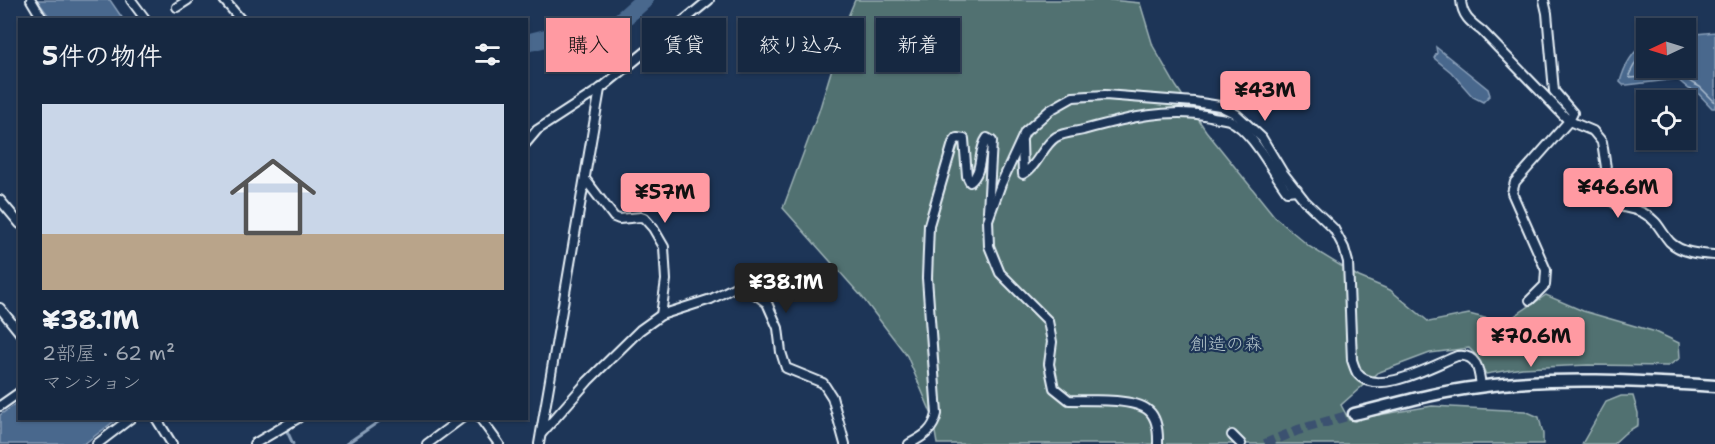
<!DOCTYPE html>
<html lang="ja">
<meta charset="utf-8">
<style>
:root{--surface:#162841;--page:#1f3048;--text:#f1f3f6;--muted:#9ea6b1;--line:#35445a;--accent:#ff9aa2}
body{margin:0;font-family:"Shantell Sans","Klee One",sans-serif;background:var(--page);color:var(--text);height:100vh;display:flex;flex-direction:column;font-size:22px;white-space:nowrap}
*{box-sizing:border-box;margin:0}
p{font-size:20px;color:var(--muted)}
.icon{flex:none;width:33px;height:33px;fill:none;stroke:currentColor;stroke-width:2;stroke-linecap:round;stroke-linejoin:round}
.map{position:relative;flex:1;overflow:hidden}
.details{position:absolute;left:18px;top:18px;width:510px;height:402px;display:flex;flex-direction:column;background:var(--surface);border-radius:0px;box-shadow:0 2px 4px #0004,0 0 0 2px var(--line)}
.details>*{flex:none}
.banner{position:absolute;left:546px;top:18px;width:570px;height:54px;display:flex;gap:12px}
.needle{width:39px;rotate:266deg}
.controls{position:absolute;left:1636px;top:18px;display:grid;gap:12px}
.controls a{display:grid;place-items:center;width:60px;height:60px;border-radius:0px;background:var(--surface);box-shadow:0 2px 4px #0004,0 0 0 2px var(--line);font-size:30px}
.price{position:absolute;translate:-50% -51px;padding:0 14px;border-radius:6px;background:var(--accent);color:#111;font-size:20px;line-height:39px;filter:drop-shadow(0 2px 3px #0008)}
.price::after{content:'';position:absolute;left:50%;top:36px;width:18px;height:14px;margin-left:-9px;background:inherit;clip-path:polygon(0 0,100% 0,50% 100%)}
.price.selected{background:#222;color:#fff}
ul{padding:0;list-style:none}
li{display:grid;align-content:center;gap:12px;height:318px;padding:0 24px}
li+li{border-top:2px solid var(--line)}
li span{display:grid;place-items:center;height:186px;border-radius:0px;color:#555}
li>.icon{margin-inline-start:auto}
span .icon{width:108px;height:108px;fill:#fffc;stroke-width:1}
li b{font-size:26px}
h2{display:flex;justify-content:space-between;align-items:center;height:72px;padding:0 24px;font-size:26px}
.pill{padding:0 21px;border-radius:0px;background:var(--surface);box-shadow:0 2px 4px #0004,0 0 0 2px var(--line);font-size:21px;line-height:54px}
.pill.selected{background:var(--accent);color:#111}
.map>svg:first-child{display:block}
.green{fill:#517171;stroke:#9cb1b4;stroke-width:1.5}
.water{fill:#48678d;stroke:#889eb8;stroke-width:1.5}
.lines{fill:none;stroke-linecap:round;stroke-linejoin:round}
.shore{stroke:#a8bacd;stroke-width:1.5}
.stream{stroke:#889eb8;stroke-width:3}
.river{stroke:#48678d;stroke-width:18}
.secondary-tunnel{stroke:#3b516f;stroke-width:10;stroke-dasharray:10 5;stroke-linecap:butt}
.minor-casing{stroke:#e8f1f8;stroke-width:12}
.secondary-casing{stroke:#e8f1f8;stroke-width:15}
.minor{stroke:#1d3557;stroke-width:8}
.secondary{stroke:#1d3557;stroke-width:10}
.labels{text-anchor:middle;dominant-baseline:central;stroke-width:4.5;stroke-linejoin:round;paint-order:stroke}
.park-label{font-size:18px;fill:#b3c4c9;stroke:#1d3557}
</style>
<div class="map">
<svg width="1715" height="444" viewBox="0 0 1715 444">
<rect width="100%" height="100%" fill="#1d3557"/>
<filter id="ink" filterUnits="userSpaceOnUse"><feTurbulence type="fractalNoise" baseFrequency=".0167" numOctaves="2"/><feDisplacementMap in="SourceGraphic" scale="12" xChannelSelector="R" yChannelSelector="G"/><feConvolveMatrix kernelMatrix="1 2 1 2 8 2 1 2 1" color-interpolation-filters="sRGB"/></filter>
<g filter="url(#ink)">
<g class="green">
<polygon points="855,0 1111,0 1140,3 1153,46 1176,86 1206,131 1275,217 1310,247 1359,277 1390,290 1429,322 1469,314 1504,323 1546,295 1583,311 1656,332 1679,343 1680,358 1668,366 1588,365 1522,368 1486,374 1476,355 1469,348 1430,353 1377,373 1341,405 1349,420 1432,406 1525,411 1539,417 1543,434 1543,444 937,444 932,415 907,356 862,297 783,208 819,111 847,19"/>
<polygon points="1621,396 1633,396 1638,413 1638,425 1625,433 1613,444 1582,444 1606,402"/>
</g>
<g class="water">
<polygon points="37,0 110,0 123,19 51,19"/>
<path d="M 1715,32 L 1715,108 L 1712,108 L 1696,91 L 1689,89 L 1677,79 L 1627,85 L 1623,85 L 1620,82 C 1624,67 1633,49 1647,43 L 1647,68 L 1686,68 L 1686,35 Z"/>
<polygon points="1436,47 1488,89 1490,95 1483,102 1473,97 1451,72 1434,58 1437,53"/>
<polygon points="19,402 20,418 117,419 84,444 0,444 0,415"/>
</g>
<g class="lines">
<polyline class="shore" points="1647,49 1639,56 1629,75 1630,78 1679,74 1692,83 1700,87 1715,102"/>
<g class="stream">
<polyline points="287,431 293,444"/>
<polyline points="346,444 384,418"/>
</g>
<polyline class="river" points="526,43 554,36 600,37 609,31 644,0"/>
<polyline class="secondary-tunnel" points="1265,444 1298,430 1354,414"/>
<defs>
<g id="minor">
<polyline points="31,0 43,20"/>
<polyline points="131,0 146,20"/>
<polyline points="224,0 241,20"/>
<path d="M 1461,0 C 1462,16 1470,22 1482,31 L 1569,121 L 1593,131 L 1602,142 L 1611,200 C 1621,210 1634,207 1645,214 C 1658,221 1661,232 1670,242 C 1681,253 1701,254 1715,255"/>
<polyline points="177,7 188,0"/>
<path d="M 1022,142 L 1023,174 C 1038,166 1042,146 1056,137 C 1063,133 1075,132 1083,130 C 1124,119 1168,107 1210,116 C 1216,118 1223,118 1229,120 C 1253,131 1271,170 1287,191 L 1297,190"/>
<polyline points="526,143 537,130 600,89 709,0"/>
<polyline points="585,179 614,217 619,219 641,217 644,218 653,228 664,247 666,280 661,315"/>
<polyline points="0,200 20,224"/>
<polyline points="1530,300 1545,285 1546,270 1512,193 1515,182 1569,121 1573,113 1554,91 1547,13 1544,0"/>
<polyline points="0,308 20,333"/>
<polyline points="0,406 20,392"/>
<polyline points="156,418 172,444"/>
<polyline points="480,418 499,444"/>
<polyline points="541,434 588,381 640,330 661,315 711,299 747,281 755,294 767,303 778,328 781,352 786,368 823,383 832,397 845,444"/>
<polyline points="1232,435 1241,444"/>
<polyline points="97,444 131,418"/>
<polyline points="254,444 298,418"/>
<polyline points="427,444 462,418"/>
<polyline points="539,444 600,89"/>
<path d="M 909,444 C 924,436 933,431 937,414 L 927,278 L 929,225 L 953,143 L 957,138 L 964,139 L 967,176 L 970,182 C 984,171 977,152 987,138 L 992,141 L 988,211"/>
<path d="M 1158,444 C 1159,410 1147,404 1116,401 C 1100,400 1085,400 1069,400 L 1054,388 L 1049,364 L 1052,342 L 1048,321 L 1000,273 L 989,246 L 988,220 L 1001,184 L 1025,132 L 1050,110 L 1073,97 L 1105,95 L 1194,102 L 1220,106 L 1236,114 L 1262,138 L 1283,173 L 1305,201 L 1334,229 L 1344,248 L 1348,262 L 1352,360 C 1353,363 1355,369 1357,373 C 1376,398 1434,365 1457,356 C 1477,353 1479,370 1481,386"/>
</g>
<path id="secondary" d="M 1354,414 C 1395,404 1436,392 1478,387 C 1557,376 1636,381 1715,386"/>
</defs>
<use href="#minor" class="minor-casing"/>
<use href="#secondary" class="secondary-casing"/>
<use href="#minor" class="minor"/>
<use href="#secondary" class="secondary"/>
</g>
</g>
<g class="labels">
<g class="park-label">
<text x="1226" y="344">創造の森</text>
</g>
</g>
</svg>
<div class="controls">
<a><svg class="needle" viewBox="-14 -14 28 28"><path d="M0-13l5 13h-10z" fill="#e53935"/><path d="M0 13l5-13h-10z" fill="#9ea6b1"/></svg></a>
<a><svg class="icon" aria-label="locate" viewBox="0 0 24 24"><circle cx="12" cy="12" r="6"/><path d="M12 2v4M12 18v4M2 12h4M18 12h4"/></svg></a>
</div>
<b class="price" style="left:1265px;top:122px">¥43M</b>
<b class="price" style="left:1618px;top:219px">¥46.6M</b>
<b class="price" style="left:665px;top:224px">¥57M</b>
<b class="price selected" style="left:786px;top:314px">¥38.1M</b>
<b class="price" style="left:1531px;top:368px">¥70.6M</b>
<div class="banner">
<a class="pill selected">購入</a>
<a class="pill">賃貸</a>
<a class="pill">絞り込み</a>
<a class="pill">新着</a>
</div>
<section class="details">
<h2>5件の物件<svg class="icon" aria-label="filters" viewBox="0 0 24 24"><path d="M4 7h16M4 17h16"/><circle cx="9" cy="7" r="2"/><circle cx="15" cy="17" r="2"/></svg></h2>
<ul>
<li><span style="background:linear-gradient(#c9d6e8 70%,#b9a48a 0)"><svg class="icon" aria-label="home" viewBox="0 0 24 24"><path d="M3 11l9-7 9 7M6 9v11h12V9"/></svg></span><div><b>¥38.1M</b><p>2部屋 · 62 m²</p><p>マンション</p></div></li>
</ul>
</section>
</div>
